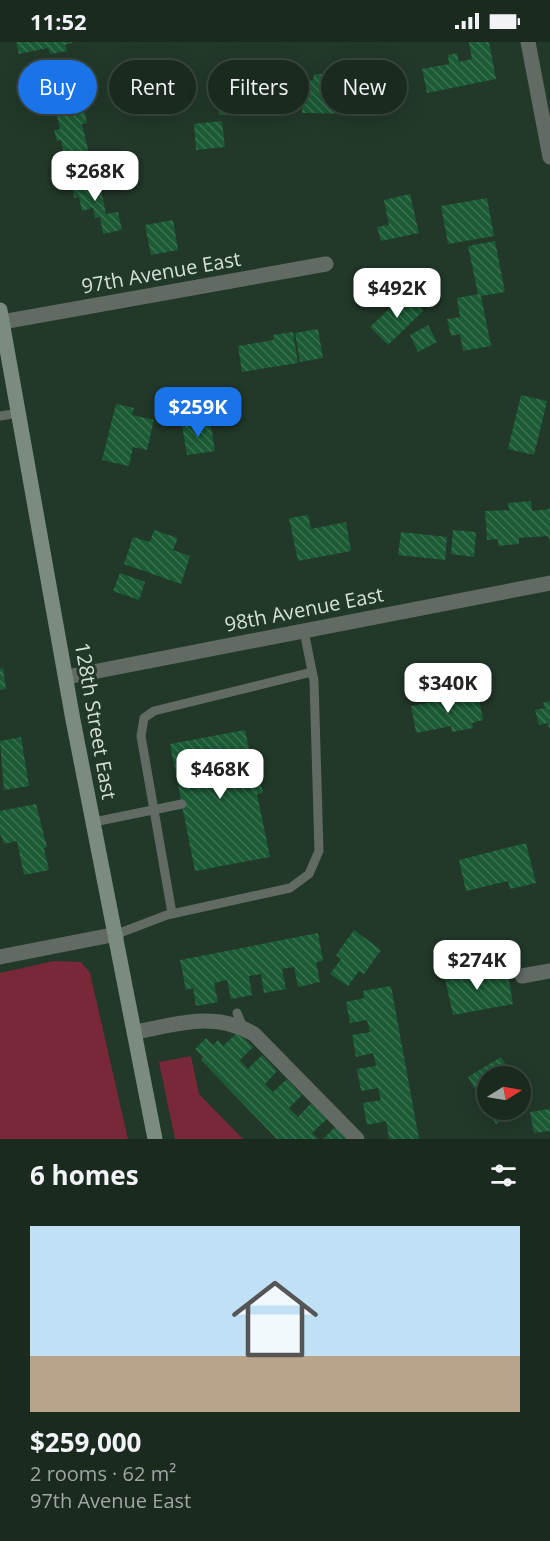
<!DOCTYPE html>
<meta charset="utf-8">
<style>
:root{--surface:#1a2a1f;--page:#233228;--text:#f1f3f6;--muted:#9fa7a4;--line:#38463d;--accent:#1a73e8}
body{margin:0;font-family:"Open Sans",sans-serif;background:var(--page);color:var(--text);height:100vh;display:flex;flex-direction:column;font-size:22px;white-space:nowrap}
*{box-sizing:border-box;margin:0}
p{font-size:20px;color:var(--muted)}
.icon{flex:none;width:33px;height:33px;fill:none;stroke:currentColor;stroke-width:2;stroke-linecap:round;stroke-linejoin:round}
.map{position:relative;height:1097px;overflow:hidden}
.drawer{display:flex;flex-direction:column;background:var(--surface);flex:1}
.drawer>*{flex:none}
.hud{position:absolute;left:18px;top:18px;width:514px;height:54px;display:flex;gap:12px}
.needle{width:39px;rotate:79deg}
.buttons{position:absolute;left:477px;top:1024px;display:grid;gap:12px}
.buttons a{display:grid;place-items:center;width:54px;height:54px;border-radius:50%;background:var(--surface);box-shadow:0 6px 24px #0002,0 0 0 2px var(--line);font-size:30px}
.price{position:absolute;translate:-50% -51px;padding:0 14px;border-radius:12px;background:#fff;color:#222;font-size:20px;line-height:39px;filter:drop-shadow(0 2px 3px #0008)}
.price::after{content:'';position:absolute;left:50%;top:36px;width:18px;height:14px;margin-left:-9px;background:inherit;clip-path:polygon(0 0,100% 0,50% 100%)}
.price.selected{background:var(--accent);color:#fff}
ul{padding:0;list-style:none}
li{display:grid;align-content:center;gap:12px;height:318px;padding:0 30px}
li span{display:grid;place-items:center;height:186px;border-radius:0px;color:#555}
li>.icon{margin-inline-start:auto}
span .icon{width:108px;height:108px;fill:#fffc;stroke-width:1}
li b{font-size:26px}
h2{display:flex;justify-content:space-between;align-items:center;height:72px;padding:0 30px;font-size:26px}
.chip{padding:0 21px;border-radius:27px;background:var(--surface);box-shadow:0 6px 24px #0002,0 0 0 2px var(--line);font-size:21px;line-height:54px}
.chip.selected{background:var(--accent);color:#fff}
.status{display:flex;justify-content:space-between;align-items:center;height:42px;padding:0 30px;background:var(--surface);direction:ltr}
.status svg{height:16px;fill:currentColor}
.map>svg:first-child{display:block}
.grass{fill:#782836}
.building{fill:url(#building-back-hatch)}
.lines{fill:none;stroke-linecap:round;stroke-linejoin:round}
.lane{stroke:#616b64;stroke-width:9}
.street{stroke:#616b64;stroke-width:15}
.secondary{stroke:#7b8b7f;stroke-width:15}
.labels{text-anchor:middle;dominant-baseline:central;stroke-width:6;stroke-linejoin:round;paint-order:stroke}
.street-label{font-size:20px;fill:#d4e1d7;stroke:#223829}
</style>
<div class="status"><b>11:52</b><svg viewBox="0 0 49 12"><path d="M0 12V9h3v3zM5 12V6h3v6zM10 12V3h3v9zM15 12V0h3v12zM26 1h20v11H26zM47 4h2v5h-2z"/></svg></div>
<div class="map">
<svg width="550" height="1097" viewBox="0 0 550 1097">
<defs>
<pattern id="building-back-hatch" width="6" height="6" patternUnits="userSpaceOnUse" patternTransform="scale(1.5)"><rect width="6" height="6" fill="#1b5b35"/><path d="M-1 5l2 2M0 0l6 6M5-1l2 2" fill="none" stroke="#3b7252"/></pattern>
</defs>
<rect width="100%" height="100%" fill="#223829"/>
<g class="grass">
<polygon points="54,919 81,920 90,931 128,1097 0,1097 0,931"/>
<polygon points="191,1014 199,1052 243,1097 175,1097 159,1020"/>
</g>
<g class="building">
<polygon points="16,0 72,0 72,1 65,3 67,9 50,12 48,6 19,12"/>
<polygon points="469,0 489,0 496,37 427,51 422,27 449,22 448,13 457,11 459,20 472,17"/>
<polygon points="314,32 354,33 354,39 363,40 362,72 302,71 303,38 313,38"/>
<polygon points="268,42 269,70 219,73 218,45"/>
<polygon points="84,67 87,81 82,82 89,112 65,117 61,98 57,99 54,88 60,87 57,73"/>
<polygon points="222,79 225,105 196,108 194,82"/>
<polygon points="98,133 106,172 118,170 122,188 103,192 100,175 95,176 93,166 82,169 79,155 74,156 71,138"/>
<polygon points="410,152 419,191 381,199 377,185 389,183 384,158"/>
<polygon points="487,156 494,194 448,202 441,164"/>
<polygon points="173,178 178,208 151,213 145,183"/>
<polygon points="495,199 505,250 481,254 491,304 463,309 460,292 451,294 447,277 460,275 457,256 478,252 468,204"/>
<polygon points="406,251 423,269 388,303 370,285"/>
<polygon points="428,283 437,300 418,310 410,293"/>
<polygon points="318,287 323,316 300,320 295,291"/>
<polygon points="293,290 298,321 242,330 238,304 274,298 273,293"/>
<polygon points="521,353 547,359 534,413 508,407"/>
<polygon points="116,362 134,366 132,373 154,378 147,408 133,405 129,424 102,418"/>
<polygon points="210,379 215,409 187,413 182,383"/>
<polygon points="531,459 532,469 550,467 550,500 548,494 519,496 519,502 498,504 498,497 487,498 485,469 509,468 508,461"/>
<polygon points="308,473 311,487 346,480 351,509 298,519 289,476"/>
<polygon points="154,488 178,496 173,508 190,514 181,542 124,522 133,495 150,500"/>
<polygon points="453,488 476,490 474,515 451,512"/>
<polygon points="401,490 447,495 445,518 398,513"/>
<polygon points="120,531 145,540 139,558 113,549"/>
<polygon points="3,626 6,647 0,648 0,627"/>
<polygon points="478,651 483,678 472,681 473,686 452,690 451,684 416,691 411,664"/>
<polygon points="550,659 550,686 549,686 548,681 539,683 535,668 545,666 543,661"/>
<polygon points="245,688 256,742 261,741 263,751 257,752 270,815 195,829 170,702"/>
<polygon points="21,695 29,744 4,748 0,699"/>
<polygon points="36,762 47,805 44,806 49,828 24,833 17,799 4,802 0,791 0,769"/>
<polygon points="526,801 536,841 510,847 508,839 466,849 459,818"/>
<polygon points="354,888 381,908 364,932 359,929 348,944 330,932 341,917 336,913"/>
<polygon points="318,891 323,919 316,920 320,940 298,945 294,925 282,927 286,947 264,951 261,932 249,934 252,953 231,957 227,938 214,941 218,960 196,964 193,946 186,948 180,918"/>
<polygon points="483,925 485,938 508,933 513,962 453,973 444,932"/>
<polygon points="391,944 419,1097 389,1097 386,1079 367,1083 363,1061 381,1058 378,1046 361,1049 357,1027 376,1024 373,1011 356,1015 352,993 370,990 367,978 350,981 346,960 364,956 363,949"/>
<polygon points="238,990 253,1005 240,1018 248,1027 262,1013 277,1029 265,1042 273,1050 287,1037 302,1053 289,1066 298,1075 311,1061 327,1077 312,1091 318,1097 277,1097 201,1018 203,1015 195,1007 206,996 213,1003 218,998 223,1004"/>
<polygon points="501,1015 513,1035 488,1035 488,1068 520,1068 496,1082 468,1035"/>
<polygon points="550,1067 550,1089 534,1091 530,1070"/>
<polygon points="335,1085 347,1097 323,1097"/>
</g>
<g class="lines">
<g class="lane">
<polyline points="0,374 19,371"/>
<polyline points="94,780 182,762"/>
<polyline points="172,871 141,694 144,676 154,669 312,630"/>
<polyline points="117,892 167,873 290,846 309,832 319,809 314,639 304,589"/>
<polyline points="237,971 243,985"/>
</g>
<g class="street">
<polyline points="528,0 550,115"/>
<polyline points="2,280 326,222"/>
<polyline points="67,635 550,541"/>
<polyline points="0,915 117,892"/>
<polyline points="522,934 550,929"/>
<path d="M 136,990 C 177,982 215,969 254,992 L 357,1097"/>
</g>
<polyline class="secondary" points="0,268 73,678 155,1097"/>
</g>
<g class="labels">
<g class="street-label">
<text transform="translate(161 230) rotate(-10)">97th Avenue East</text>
<text transform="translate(304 567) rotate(-11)">98th Avenue East</text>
<text transform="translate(96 679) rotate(80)">128th Street East</text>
</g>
</g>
</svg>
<div class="buttons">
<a><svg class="needle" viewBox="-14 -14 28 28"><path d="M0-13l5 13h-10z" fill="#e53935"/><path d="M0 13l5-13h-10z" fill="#9fa7a4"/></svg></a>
</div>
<b class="price" style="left:95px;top:160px">$268K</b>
<b class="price" style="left:397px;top:277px">$492K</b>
<b class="price selected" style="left:198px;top:396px">$259K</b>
<b class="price" style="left:448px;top:672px">$340K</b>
<b class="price" style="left:220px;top:758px">$468K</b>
<b class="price" style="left:477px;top:949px">$274K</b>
<div class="hud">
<a class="chip selected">Buy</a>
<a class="chip">Rent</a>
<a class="chip">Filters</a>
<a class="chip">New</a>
</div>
</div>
<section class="drawer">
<h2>6 homes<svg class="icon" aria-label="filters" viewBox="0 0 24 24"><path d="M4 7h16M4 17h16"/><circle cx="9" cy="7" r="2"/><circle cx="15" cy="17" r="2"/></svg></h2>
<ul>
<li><span style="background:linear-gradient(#bfe0f5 70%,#b9a48a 0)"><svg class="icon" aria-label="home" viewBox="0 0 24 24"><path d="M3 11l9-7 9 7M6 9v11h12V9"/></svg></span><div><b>$259,000</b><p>2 rooms · 62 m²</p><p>97th Avenue East</p></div></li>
</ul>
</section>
